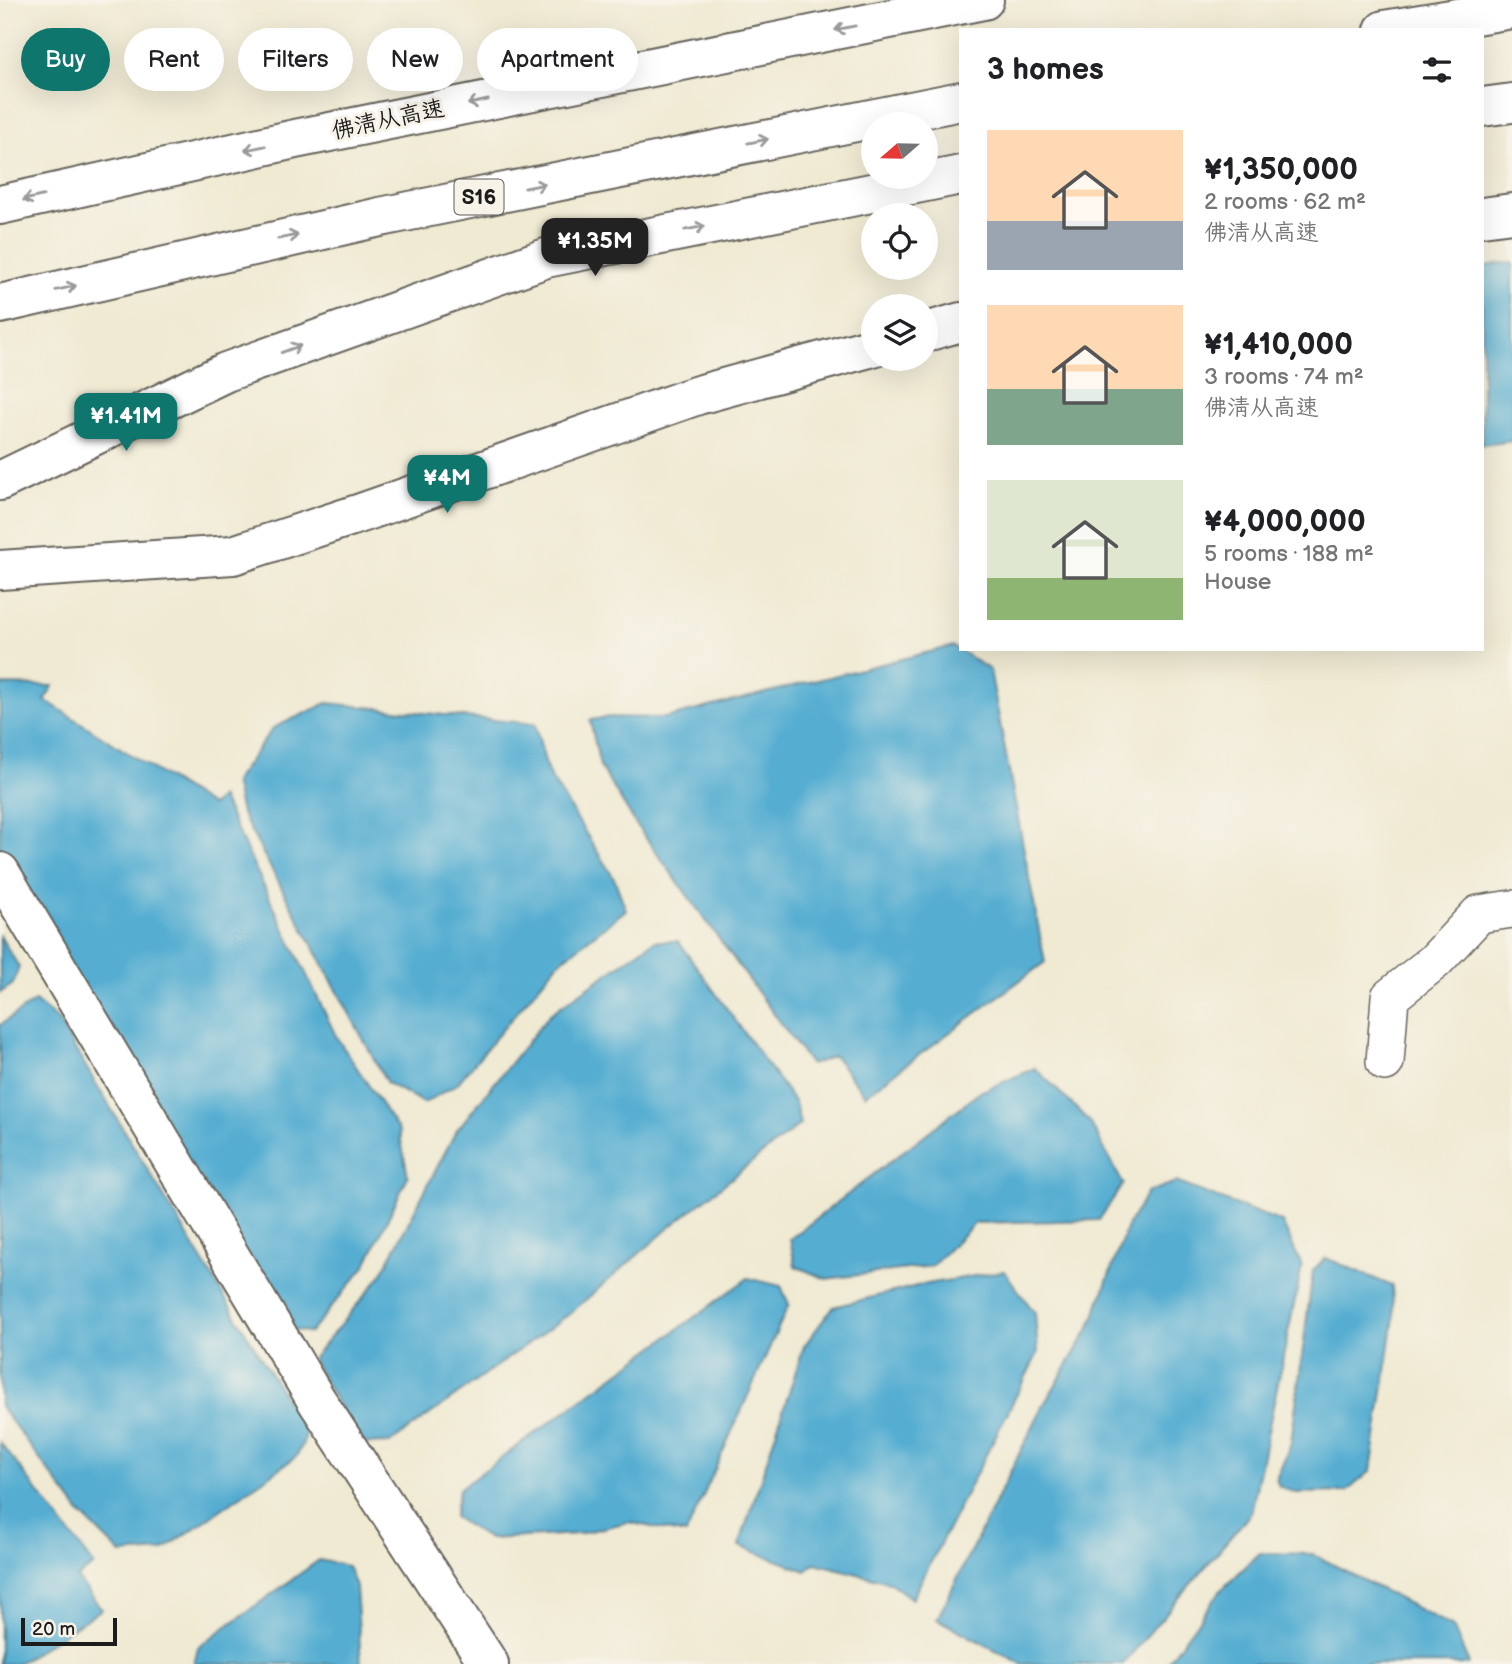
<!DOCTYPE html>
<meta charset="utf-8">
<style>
:root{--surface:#fff;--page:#f6f6f6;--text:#202124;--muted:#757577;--accent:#0f766e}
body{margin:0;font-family:"Balsamiq Sans","LXGW WenKai TC",sans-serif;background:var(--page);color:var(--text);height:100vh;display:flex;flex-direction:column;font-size:26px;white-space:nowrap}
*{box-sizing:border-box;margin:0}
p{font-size:23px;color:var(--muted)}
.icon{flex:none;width:38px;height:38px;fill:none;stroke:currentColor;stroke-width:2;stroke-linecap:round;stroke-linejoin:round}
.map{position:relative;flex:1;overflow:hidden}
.panel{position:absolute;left:959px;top:28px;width:525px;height:623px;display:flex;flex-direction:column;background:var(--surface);border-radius:0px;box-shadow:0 7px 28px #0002}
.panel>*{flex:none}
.guide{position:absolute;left:21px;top:28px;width:665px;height:63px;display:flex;gap:14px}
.needle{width:46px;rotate:250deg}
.controls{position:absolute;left:861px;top:112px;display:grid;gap:14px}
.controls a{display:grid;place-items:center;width:77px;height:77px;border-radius:50%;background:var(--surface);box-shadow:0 7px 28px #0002;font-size:35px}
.scale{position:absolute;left:21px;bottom:18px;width:96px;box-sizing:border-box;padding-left:7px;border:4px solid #1c1c1c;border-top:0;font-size:19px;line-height:24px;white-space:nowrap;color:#1c1c1c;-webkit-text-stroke:5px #f7f3e8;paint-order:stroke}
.price{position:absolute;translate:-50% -60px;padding:0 16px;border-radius:14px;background:var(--accent);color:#fff;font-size:23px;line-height:46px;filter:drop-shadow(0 2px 4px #0008)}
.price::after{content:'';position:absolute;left:50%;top:42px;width:21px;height:16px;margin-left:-10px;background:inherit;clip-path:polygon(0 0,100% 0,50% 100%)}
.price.active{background:#222;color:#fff}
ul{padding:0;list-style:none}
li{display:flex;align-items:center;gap:21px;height:175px;padding:0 28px}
li span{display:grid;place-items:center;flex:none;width:196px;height:140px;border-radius:0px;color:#555}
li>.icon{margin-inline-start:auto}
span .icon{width:84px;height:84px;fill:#fffc;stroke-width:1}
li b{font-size:30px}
h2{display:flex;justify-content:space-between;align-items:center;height:84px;padding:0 28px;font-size:30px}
.chip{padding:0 24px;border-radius:32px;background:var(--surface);box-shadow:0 7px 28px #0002;font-size:24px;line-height:63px}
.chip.active{background:var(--accent);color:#fff}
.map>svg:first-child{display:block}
.water{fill:#54add1;stroke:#386476;stroke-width:2}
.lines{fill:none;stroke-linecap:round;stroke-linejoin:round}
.street-casing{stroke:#66645c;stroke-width:40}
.secondary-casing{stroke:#66645c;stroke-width:42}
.highway-casing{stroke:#66645c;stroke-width:42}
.street{stroke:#fff;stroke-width:37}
.secondary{stroke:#fff;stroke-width:38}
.highway{stroke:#fff;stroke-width:38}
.oneway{stroke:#999}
.labels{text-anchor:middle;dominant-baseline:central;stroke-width:6;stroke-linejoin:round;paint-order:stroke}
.shield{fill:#f7f3e8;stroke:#5e5c59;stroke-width:2}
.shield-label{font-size:21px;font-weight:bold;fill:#1c1c1c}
.street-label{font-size:23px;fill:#1c1c1c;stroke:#f7f3e8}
</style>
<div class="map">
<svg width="1512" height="1664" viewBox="0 0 1512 1664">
<rect width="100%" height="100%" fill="#f7f3e8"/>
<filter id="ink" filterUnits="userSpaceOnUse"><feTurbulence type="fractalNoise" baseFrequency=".0143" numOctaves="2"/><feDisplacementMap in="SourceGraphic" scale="14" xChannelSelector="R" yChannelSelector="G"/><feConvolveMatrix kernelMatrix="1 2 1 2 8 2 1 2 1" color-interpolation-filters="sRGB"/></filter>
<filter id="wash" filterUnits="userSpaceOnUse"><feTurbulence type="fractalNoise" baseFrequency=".00686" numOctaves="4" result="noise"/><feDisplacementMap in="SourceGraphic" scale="28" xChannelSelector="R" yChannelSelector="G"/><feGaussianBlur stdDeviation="1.57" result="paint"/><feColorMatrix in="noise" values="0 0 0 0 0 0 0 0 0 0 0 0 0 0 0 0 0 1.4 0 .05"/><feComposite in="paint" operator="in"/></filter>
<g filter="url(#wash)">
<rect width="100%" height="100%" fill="#f0ead3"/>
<g class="water">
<polygon points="1500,263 1512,263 1512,441 1482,445 1482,267"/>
<polygon points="953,646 990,670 1045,962 865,1095 834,1056 811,1065 637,826 600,766 590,720 609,717 665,718"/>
<polygon points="0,685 53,686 45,700 211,806 221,797 337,1038 399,1131 408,1176 366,1265 310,1333 283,1327 0,856"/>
<polygon points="327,703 535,724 548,773 614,878 626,910 558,963 457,1084 424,1103 387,1083 241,813 234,782 273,728"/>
<polygon points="0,936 19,967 13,984 0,993"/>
<polygon points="654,941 678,941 795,1103 800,1124 669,1228 568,1315 390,1443 360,1444 312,1359 380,1277 456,1131 550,1014"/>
<polygon points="35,1001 57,1019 307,1434 297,1456 162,1551 121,1554 80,1513 0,1406 0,1025"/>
<polygon points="1035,1068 1090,1122 1123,1184 1099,1220 975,1223 932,1266 826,1279 795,1266 790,1239 980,1092"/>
<polygon points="1176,1182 1282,1222 1302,1266 1251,1513 1123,1664 1022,1664 937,1619 1043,1406 1090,1327 1128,1224 1148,1192"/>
<polygon points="1326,1258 1392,1286 1394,1318 1371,1471 1346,1492 1295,1493 1279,1486 1276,1479 1291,1443 1313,1270"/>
<polygon points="1004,1271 1035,1313 1038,1353 912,1599 889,1582 815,1563 806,1571 739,1546 804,1346 833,1307 921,1285"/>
<polygon points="748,1278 781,1286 789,1304 686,1534 628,1522 578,1534 489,1539 454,1517 459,1489"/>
<polygon points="0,1442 94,1565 77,1578 102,1609 17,1664 0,1664"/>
<polygon points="1260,1553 1313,1554 1453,1627 1469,1664 1166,1664 1222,1589"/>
<polygon points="319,1560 348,1566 356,1587 361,1664 194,1664 198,1647"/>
</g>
</g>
<g filter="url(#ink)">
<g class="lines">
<defs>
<polyline id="street" points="1385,1062 1390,997 1435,961 1479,914 1512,909"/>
<g id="secondary">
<polyline points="1482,107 1512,103"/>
<polyline points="1482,217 1512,213"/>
<polyline points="926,332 961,322"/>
<polyline points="0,481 226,372 546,258 961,175"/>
<polyline points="0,570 233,555 361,513 698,395 873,347"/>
<polyline points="0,872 317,1401 489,1664"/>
</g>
<g id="highway">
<polyline points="1384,30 1512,9"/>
<polyline points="0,205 295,139 984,0"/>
<polyline points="0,304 380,217 961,101"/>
</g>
</defs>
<use href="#street" class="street-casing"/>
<use href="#secondary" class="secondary-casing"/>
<use href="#highway" class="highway-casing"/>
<use href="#street" class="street"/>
<use href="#secondary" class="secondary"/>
<use href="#highway" class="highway"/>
</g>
<defs><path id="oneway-shaft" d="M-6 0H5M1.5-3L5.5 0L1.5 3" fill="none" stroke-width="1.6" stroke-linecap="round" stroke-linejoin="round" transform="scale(1.75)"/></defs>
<g class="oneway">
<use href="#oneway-shaft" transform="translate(845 28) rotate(169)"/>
<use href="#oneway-shaft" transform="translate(478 102) rotate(168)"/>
<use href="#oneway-shaft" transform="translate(758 141) rotate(-11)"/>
<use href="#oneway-shaft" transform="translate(255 148) rotate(168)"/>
<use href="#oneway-shaft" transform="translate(535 186) rotate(-11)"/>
<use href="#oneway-shaft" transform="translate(33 198) rotate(167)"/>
<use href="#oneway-shaft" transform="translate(695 228) rotate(-11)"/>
<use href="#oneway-shaft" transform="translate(288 237) rotate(-12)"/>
<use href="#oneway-shaft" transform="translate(66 288) rotate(-13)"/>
<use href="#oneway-shaft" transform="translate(291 349) rotate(-20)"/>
</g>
</g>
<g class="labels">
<rect class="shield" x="454.5" y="179.5" width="49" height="35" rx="5"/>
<g class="shield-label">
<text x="479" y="197">S16</text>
</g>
<g class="street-label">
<text transform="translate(388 120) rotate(-12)">佛清从高速</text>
</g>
</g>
</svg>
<div class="controls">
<a><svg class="needle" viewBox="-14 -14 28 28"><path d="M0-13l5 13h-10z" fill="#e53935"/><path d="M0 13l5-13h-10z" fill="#757577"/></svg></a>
<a><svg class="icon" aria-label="locate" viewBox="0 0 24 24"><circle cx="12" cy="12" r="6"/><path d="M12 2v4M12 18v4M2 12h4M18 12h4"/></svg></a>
<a><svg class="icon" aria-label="layers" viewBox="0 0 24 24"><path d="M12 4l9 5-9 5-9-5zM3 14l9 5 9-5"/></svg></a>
</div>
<div class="scale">20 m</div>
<b class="price active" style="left:595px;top:278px">¥1.35M</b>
<b class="price" style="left:126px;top:453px">¥1.41M</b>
<b class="price" style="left:447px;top:515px">¥4M</b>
<div class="guide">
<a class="chip active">Buy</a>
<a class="chip">Rent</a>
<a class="chip">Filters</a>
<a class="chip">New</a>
<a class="chip">Apartment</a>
</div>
<section class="panel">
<h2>3 homes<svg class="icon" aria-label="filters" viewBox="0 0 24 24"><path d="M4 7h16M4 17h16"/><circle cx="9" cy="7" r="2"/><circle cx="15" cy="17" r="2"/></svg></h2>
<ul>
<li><span style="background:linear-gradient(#ffd9b3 65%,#9aa5b1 0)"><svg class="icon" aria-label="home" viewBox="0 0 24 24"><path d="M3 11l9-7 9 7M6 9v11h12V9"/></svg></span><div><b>¥1,350,000</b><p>2 rooms · 62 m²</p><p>佛清从高速</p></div></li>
<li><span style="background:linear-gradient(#ffd9b3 60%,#7fa58c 0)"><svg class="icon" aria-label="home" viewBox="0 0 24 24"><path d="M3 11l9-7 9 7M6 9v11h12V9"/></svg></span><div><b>¥1,410,000</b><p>3 rooms · 74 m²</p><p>佛清从高速</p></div></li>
<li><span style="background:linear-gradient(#dfe7d0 70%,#8fb573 0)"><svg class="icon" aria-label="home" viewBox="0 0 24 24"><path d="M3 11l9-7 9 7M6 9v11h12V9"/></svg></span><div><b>¥4,000,000</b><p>5 rooms · 188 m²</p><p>House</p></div></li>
</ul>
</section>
</div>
